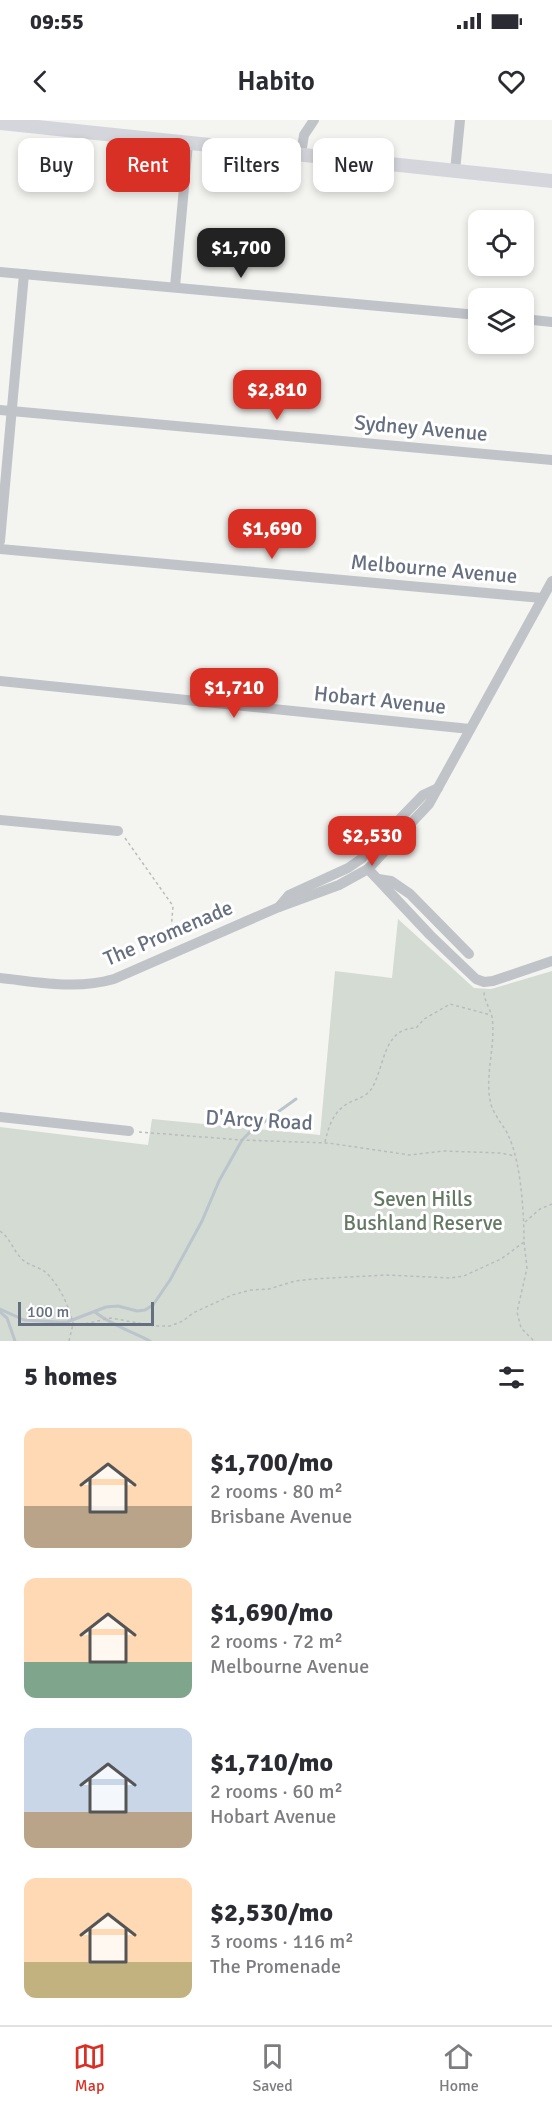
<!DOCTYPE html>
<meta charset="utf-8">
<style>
:root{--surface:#fff;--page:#f2f2f3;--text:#2b2b33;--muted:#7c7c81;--line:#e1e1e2;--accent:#d93025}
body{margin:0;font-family:Signika,sans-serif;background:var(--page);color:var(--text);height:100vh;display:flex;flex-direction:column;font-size:22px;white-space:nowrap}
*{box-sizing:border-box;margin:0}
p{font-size:20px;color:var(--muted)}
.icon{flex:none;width:33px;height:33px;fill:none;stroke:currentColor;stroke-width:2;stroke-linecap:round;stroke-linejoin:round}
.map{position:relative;height:1221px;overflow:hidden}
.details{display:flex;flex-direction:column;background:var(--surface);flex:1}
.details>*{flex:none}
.guide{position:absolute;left:18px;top:18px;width:516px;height:54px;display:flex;gap:12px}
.tools{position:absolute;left:468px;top:90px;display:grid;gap:12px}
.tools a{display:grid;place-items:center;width:66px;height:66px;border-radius:12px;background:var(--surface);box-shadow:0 3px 9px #0003;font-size:30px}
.scale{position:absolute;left:18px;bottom:15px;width:136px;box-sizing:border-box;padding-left:6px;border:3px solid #666f80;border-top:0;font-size:16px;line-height:21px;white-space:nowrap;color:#666f80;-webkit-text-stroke:4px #fff;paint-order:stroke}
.price{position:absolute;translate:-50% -51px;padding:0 14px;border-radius:12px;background:var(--accent);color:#fff;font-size:20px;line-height:39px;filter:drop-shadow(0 2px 3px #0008)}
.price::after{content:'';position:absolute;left:50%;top:36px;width:18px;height:14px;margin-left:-9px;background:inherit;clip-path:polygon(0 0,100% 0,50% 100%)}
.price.current{background:#222;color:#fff}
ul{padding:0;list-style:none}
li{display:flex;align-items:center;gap:18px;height:150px;padding:0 24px}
li span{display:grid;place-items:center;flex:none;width:168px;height:120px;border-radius:12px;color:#555}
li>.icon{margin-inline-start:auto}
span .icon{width:72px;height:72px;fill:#fffc;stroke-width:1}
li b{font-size:26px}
h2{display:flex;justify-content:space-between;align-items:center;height:72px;padding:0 24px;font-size:26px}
.pill{padding:0 21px;border-radius:12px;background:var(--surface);box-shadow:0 3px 9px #0003;font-size:21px;line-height:54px}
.pill.current{background:var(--accent);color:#fff}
.status{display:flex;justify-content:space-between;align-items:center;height:42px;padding:0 30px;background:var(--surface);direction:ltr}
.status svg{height:16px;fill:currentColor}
header{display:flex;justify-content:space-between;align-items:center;height:78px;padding:0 24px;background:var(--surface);font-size:27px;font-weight:600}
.menu{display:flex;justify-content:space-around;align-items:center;height:84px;border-top:2px solid var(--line);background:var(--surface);font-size:16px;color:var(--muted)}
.menu a{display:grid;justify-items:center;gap:3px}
.menu .current{color:var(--accent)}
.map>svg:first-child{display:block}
.green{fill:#d4dbd3}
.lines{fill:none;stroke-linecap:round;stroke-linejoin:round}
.stream{stroke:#bcc4cb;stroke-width:3}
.path{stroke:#babbbe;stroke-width:1.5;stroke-dasharray:3 3;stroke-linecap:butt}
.minor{stroke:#c0c3c7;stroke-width:10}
.major{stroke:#d4d6dc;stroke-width:14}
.labels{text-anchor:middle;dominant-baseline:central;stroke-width:6;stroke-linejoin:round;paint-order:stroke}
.street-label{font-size:21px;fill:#666f80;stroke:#fff}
.park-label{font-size:21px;fill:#647864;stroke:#fff}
</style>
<div class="status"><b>09:55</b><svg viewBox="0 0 49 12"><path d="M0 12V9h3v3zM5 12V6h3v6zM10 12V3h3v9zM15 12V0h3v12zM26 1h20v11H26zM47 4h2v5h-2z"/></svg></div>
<header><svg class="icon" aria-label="back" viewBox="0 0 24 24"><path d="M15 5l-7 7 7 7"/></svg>Habito<svg class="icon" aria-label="heart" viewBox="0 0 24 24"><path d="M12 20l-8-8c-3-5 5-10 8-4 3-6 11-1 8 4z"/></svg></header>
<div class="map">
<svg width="552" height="1221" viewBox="0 0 552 1221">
<rect width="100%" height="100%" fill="#f4f5f1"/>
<polygon class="green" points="398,799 474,868 491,869 552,851 552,1221 0,1221 0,1007 148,1025 152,999 320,1015 335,851 392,858"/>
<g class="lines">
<g class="stream">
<polyline points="0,1189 24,1200 59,1202 67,1202 106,1187 118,1186 137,1191 145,1190 153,1185 170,1160 202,1101 219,1061 242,1020 250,1012 296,979"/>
<polyline points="0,1192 7,1198 15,1221"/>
<path d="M 95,1192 C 111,1205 131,1211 150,1221"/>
</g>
<g class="path">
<polyline points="125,718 173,786 170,823"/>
<polyline points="139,1012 242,1020 328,1023 410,1035 443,1031 501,1033 515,1036"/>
<path d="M 325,1022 C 329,1004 335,988 353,981 C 360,978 368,975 372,968 C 385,946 383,908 416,908 L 424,899 L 450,884 L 491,895"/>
<polyline points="525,1102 540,1089 552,1084"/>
<path d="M 0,1111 C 10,1118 12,1128 20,1137 C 25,1144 36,1146 44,1151 C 58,1162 69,1186 73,1203"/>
<polyline points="524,1122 527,1148 517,1192 521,1208 534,1221"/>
<path d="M 69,1221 L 73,1204 L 84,1204 L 111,1198 L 154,1206 L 170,1206 L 183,1201 L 193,1193 L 232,1175 L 251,1170 L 269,1169 L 295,1161 L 313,1159 L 386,1155 L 450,1158 L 464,1156 L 501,1139 L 524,1122 C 524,1093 521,1043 509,1017 C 504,1005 492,994 490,980 C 485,953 496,925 492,897 C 490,888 484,881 484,871"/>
</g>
<g class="minor">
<polyline points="301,34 304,15 314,0"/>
<polyline points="455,51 460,0"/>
<polyline points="0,152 478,195"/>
<polyline points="175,167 188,23"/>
<polyline points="524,199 552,202"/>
<polyline points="0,290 552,340"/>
<polyline points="0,421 24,154"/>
<polyline points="0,429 542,478"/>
<polyline points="0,561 470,609"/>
<polyline points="0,700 118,711"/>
<polyline points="368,749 430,815 476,859 484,862 493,861 552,841"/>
<polyline points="378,759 391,761 410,774 469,834"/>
<polyline points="279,787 289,775 348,748 361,739 423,675 438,668"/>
<path d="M 0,858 C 39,862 76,870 114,859 L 279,787 L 339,765 L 368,749 L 429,684 L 552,461"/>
<polyline points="0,997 129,1011"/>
</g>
<polyline class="major" points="0,3 552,61"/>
</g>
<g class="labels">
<g class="street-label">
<text transform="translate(421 308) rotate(5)">Sydney Avenue</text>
<text transform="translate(434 449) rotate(5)">Melbourne Avenue</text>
<text transform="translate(380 580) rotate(6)">Hobart Avenue</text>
<text transform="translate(168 813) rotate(-23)">The Promenade</text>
<text transform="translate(259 1000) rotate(3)">D'Arcy Road</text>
</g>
<g class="park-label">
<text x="423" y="1079">Seven Hills<tspan x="423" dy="24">Bushland Reserve</tspan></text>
</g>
</g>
</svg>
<div class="tools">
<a><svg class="icon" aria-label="locate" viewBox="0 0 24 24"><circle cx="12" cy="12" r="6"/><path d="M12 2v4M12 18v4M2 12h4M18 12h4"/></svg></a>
<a><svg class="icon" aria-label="layers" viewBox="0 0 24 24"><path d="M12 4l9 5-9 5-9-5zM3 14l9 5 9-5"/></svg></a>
</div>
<div class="scale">100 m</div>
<b class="price current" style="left:241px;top:159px">$1,700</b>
<b class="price" style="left:277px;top:301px">$2,810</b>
<b class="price" style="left:272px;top:440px">$1,690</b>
<b class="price" style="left:234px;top:599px">$1,710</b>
<b class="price" style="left:372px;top:747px">$2,530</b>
<div class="guide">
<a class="pill">Buy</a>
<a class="pill current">Rent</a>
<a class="pill">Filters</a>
<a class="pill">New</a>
</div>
</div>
<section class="details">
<h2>5 homes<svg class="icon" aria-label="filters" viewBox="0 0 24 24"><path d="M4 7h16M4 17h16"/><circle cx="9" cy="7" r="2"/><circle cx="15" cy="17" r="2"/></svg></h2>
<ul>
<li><span style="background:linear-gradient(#ffd9b3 65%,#b9a48a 0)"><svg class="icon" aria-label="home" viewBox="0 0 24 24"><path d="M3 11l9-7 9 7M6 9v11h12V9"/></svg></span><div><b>$1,700/mo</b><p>2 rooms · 80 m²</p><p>Brisbane Avenue</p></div></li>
<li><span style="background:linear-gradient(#ffd9b3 70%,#7fa58c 0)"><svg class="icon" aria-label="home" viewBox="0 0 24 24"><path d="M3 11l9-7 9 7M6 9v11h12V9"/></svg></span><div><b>$1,690/mo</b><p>2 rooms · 72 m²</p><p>Melbourne Avenue</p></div></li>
<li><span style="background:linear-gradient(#c9d6e8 70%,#b9a48a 0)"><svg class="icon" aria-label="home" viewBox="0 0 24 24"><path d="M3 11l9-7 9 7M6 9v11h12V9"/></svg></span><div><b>$1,710/mo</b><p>2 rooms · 60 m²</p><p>Hobart Avenue</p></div></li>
<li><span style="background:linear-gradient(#ffd9b3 70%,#c2b280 0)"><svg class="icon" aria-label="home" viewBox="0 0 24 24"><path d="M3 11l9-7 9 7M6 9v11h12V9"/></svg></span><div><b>$2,530/mo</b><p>3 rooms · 116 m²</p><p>The Promenade</p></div></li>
</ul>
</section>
<nav class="menu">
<a class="current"><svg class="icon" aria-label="map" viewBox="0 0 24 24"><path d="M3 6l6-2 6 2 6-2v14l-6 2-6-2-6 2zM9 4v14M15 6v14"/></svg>Map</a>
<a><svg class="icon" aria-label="saved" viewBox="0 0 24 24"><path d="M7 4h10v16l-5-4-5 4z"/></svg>Saved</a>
<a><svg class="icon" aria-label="home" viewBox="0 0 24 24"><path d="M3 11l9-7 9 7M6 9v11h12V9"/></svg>Home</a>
</nav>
